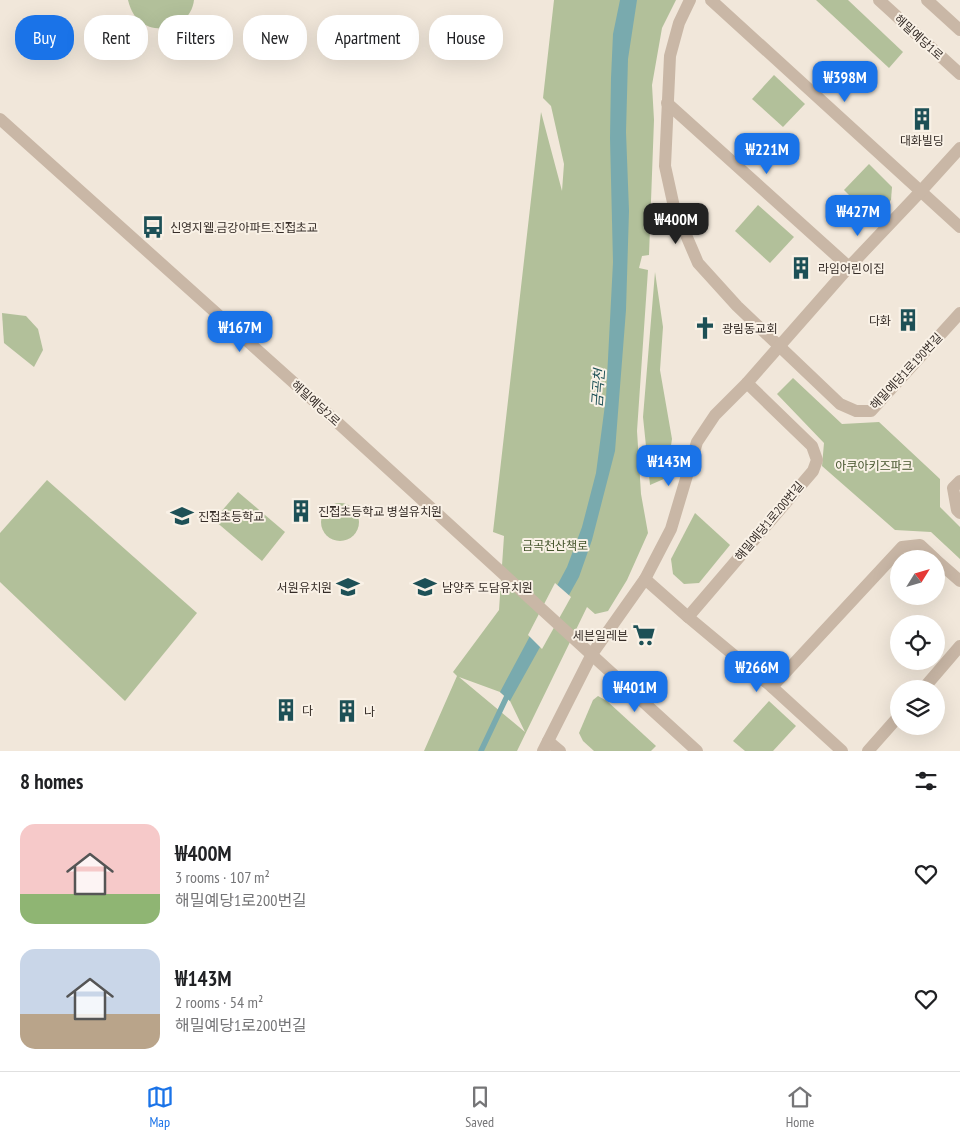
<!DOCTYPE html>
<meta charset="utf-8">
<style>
:root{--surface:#fff;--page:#f6f6f6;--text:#202124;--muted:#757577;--line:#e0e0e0;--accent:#1a73e8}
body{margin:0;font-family:"PT Sans Narrow","Noto Sans KR",sans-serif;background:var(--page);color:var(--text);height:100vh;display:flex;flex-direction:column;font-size:19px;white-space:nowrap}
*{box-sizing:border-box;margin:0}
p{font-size:16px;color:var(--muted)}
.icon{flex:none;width:28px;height:28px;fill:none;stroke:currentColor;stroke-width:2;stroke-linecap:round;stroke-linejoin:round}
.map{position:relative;height:751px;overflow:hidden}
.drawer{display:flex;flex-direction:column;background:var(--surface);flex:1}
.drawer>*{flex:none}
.guide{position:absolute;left:15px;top:15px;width:500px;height:45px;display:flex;gap:10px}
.needle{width:32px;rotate:53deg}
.buttons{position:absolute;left:890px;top:550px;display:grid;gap:10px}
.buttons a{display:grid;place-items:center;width:55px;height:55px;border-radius:50%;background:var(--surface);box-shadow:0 5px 20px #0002;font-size:25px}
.price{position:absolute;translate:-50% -42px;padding:0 11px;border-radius:10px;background:var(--accent);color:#fff;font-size:16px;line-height:32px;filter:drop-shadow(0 1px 2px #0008)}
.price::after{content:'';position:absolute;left:50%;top:30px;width:15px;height:11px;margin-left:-8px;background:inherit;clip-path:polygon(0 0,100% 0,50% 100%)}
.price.active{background:#222;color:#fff}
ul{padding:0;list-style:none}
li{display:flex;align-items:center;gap:15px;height:125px;padding:0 20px}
li span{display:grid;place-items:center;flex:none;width:140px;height:100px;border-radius:15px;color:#555}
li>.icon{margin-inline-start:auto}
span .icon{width:60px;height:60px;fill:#fffc;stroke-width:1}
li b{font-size:21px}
h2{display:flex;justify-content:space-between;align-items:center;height:60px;padding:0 20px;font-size:21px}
.chip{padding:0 18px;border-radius:20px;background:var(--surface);box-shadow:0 5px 20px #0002;font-size:18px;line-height:45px}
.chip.active{background:var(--accent);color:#fff}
.tab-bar{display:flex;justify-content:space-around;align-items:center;height:70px;border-top:1px solid var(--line);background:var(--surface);font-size:14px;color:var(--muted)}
.tab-bar a{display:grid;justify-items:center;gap:2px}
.tab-bar .active{color:var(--accent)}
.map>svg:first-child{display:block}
.green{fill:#b2c09a;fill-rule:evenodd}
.water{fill:#79aaae}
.pier{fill:#f1e7da}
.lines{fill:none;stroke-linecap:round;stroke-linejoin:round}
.stream{stroke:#79aaae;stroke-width:5.5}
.minor{stroke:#c9b7a6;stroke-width:12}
.tertiary{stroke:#c9b7a6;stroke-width:12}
.labels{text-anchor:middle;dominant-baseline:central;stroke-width:4;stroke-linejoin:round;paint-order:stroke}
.street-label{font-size:12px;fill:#352c27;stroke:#f9f1e6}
.poi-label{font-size:12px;fill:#352c27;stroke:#f9f1e6;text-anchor:start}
.park-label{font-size:12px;fill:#43532b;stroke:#f9f1e6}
.water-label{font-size:14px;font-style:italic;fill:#1d5056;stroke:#f9f1e6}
</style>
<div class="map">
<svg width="960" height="751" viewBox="0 0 960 751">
<rect width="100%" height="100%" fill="#f1e7da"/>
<g class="green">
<path d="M 128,0 L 194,0 C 191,26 159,37 139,21 C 133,15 130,8 128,0 Z"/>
<path d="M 554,0 L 676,0 L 662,28 L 652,85 L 654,120 L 649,255 L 642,256 L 639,268 L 648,270 L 637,431 L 641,494 L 648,533 L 627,580 L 608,611 L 595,614 L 587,607 L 517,751 L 424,751 L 457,676 L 453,672 L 499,610 L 504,536 L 493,532 L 541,112 L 562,191 L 564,164 L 551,106 L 543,98 ZM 459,677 L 500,692 L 510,701 L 525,732 Z"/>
<polygon points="816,0 848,0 903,52 889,68"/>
<polygon points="774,75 805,104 783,127 752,99"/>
<polygon points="869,164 892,187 891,200 873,219 844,190"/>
<polygon points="758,205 794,237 770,263 735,231"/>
<polygon points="655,272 663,327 660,370 672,439 666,478 650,485 643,417"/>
<polygon points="2,313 26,316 38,329 43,350 34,367 4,343"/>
<polygon points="793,378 842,424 879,422 940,479 940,507 960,527 960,559 931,532 895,530 822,466 824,443 777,394"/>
<polygon points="47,480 197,613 125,701 0,582 0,533"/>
<polygon points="238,492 285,532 262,561 214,520"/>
<circle cx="340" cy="522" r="19"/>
<polygon points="695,513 730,545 699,583 684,584 673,574 671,559"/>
<polygon points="598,696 607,701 656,746 651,751 594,751 583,741 579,733 593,700"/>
<polygon points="769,701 796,726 773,751 745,751 733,741"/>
</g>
<polygon class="water" points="620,0 637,0 628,59 626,132 629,211 626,310 615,451 592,540 579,577 510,701 500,692 567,567 582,527 596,473 606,397 613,262 610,138 611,78 613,34"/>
<polygon class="pier" points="555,583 571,597 542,649 528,635"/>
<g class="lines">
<polyline class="stream" points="481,751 509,692"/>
<g class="minor">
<polyline points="690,0 679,23 670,56 665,166 674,207 698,263 737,306 840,404 856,411 871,411 960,313"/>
<polyline points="711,0 960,227"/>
<polyline points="667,103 849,267"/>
<polyline points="960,481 953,488 957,510 960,513"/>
<polyline points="936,560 960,581"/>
<polyline points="645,579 688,617 813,471 817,460 812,446 747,383"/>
<polyline points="688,617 772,687 842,751"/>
<polyline points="772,687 902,547 920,545 935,559"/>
<polyline points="923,689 960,646"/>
<polyline points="548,741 560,751"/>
<polyline points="543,751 592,654 645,579 671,529 697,442 715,415 747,383 849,267 921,191 960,148"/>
<polyline points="868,751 899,716"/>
</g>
<g class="tertiary">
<polyline points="879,0 960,74"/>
<polyline points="927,0 960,30"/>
<polyline points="0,119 303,391 697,751"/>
</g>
</g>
<defs>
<symbol id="building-bare" viewBox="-9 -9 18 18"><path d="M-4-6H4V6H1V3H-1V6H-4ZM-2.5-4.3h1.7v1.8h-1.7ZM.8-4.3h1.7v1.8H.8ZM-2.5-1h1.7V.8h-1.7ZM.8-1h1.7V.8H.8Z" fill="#1d5056" stroke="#f9f1e6" stroke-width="2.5" paint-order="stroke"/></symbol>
<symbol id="bus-bare" viewBox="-9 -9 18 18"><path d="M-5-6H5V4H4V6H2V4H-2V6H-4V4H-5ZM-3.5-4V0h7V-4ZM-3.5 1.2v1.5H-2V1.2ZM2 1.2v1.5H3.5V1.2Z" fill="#1d5056" stroke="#f9f1e6" stroke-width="2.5" paint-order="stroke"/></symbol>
<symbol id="church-bare" viewBox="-9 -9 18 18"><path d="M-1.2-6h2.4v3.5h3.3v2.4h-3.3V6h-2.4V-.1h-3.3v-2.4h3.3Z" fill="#1d5056" stroke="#f9f1e6" stroke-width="2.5" paint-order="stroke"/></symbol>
<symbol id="school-bare" viewBox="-9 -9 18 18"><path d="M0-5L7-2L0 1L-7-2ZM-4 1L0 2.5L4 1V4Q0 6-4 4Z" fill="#1d5056" stroke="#f9f1e6" stroke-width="2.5" paint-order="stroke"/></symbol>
<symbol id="supermarket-bare" viewBox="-9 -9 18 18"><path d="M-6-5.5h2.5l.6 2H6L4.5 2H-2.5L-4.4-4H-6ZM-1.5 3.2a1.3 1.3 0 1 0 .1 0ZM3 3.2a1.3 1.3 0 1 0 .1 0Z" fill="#1d5056" stroke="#f9f1e6" stroke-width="2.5" paint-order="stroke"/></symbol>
</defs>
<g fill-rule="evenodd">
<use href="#building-bare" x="906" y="103" width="32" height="32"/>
<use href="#bus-bare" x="137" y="211" width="32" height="32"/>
<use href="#building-bare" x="785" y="252" width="32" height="32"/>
<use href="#building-bare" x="892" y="304" width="32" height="32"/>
<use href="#church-bare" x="689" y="312" width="32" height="32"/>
<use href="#building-bare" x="285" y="495" width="32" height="32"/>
<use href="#school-bare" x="166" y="500" width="32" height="32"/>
<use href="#school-bare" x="332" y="571" width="32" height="32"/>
<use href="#school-bare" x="409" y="571" width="32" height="32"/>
<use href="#supermarket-bare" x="628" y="619" width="32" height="32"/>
<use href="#building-bare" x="270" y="694" width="32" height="32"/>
<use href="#building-bare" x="331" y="695" width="32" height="32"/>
</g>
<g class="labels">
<g class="street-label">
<text transform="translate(919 37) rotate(42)">해밀예당1로</text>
<text transform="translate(906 371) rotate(-47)">해밀예당1로190번길</text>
<text transform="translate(316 403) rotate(42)">해밀예당2로</text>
<text transform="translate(769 521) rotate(-50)">해밀예당1로200번길</text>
</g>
<g class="poi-label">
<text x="922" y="140" text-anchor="middle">대화빌딩</text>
<text x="170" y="227">신영지웰.금강아파트.진접초교</text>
<text x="818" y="268">라임어린이집</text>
<text x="891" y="320" text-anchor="end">다화</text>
<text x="722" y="328">광림동교회</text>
<text x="318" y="511">진접초등학교 병설유치원</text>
<text x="198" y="516">진접초등학교</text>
<text x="332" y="587" text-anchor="end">서원유치원</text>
<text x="442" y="587">남양주 도담유치원</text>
<text x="628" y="635" text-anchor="end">세븐일레븐</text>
<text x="302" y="710">다</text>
<text x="364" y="711">나</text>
</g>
<g class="park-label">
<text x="874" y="465">아쿠아키즈파크</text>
<text x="555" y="545">금곡천산책로</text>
</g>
<g class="water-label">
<text transform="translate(598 388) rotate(-86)">금곡천</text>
</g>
</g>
</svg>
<div class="buttons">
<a><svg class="needle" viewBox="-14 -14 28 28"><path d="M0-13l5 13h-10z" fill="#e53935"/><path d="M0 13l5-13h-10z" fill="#757577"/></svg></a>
<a><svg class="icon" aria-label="locate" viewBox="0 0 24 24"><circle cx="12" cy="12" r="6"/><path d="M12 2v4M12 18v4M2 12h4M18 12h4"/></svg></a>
<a><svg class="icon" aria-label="layers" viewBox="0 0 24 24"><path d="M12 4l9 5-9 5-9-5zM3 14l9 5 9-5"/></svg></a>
</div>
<b class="price" style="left:845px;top:103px">₩398M</b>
<b class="price" style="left:767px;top:175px">₩221M</b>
<b class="price" style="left:858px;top:237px">₩427M</b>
<b class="price active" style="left:676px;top:245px">₩400M</b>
<b class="price" style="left:240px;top:353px">₩167M</b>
<b class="price" style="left:669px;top:487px">₩143M</b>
<b class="price" style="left:757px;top:693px">₩266M</b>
<b class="price" style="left:635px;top:713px">₩401M</b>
<div class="guide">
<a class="chip active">Buy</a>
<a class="chip">Rent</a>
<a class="chip">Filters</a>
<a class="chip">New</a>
<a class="chip">Apartment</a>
<a class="chip">House</a>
</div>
</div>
<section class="drawer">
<h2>8 homes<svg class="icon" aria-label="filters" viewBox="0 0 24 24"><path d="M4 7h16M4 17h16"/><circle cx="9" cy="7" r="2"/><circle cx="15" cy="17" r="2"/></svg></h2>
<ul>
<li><span style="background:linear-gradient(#f6c9c9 70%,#8fb573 0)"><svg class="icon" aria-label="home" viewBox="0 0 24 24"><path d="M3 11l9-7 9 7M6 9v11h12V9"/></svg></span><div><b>₩400M</b><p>3 rooms · 107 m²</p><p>해밀예당1로200번길</p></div><svg class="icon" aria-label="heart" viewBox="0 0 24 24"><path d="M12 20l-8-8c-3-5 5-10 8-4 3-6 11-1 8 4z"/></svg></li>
<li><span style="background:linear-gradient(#c9d6e8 65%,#b9a48a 0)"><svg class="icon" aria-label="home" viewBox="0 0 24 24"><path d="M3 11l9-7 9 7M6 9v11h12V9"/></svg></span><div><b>₩143M</b><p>2 rooms · 54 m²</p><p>해밀예당1로200번길</p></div><svg class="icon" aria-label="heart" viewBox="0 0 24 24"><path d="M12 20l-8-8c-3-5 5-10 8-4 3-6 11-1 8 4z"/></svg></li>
</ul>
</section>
<nav class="tab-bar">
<a class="active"><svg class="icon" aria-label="map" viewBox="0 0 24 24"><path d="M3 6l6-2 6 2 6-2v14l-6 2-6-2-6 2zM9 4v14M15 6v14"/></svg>Map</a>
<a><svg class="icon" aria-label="saved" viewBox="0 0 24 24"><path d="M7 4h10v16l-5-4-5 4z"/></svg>Saved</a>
<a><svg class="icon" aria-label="home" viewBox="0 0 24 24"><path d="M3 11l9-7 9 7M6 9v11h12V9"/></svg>Home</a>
</nav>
